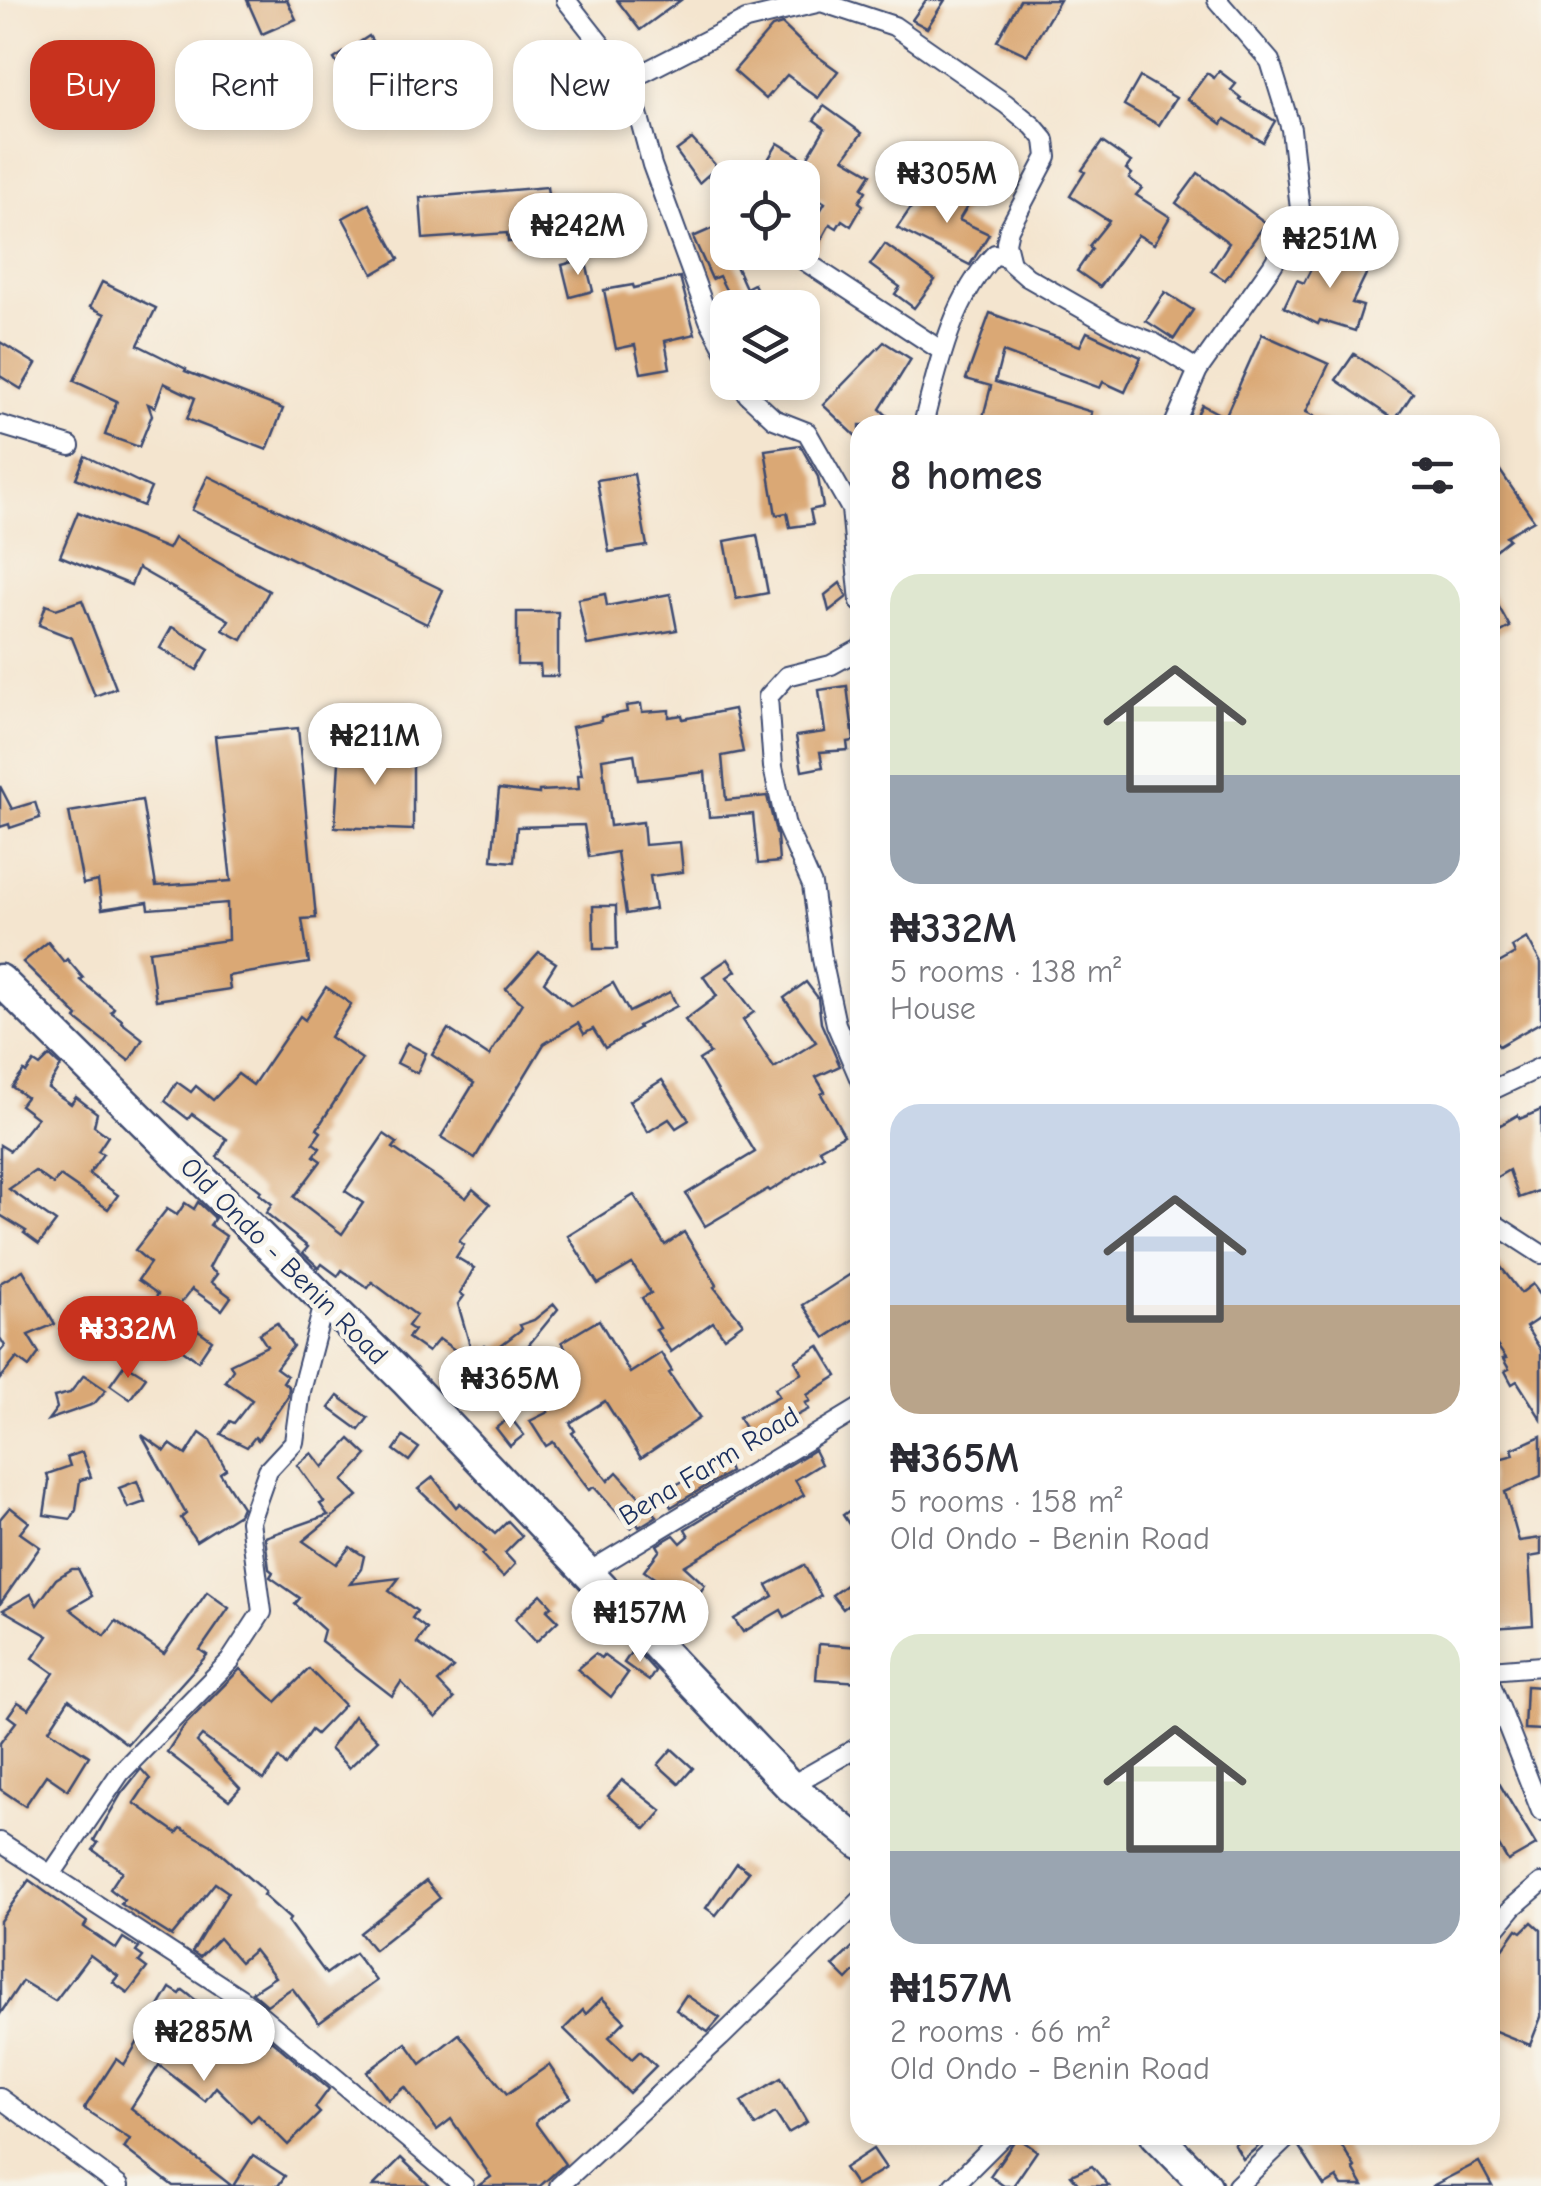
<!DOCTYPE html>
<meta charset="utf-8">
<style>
:root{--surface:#fff;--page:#f2f2f3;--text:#2b2b33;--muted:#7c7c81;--accent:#c8321e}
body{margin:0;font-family:"Comic Neue",sans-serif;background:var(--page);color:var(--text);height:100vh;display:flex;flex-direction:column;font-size:38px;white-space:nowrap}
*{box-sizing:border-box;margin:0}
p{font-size:32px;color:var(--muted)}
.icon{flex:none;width:55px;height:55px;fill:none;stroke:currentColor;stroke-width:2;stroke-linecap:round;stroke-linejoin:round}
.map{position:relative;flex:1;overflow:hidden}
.side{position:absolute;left:850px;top:415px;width:650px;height:1730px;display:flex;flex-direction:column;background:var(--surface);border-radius:30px;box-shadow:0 5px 15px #0003}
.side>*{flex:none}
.top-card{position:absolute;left:30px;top:40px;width:670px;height:90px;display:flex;gap:20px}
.tools{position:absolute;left:710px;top:160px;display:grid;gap:20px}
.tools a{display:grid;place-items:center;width:110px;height:110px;border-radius:20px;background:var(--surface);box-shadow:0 5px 15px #0003;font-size:50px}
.price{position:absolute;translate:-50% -85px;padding:0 22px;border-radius:35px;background:#fff;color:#222;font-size:32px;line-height:65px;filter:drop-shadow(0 2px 5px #0008)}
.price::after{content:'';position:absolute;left:50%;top:60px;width:30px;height:22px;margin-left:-15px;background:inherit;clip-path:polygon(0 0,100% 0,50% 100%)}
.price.active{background:var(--accent);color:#fff}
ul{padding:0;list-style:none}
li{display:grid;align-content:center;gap:20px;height:530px;padding:0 40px}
li span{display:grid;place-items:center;height:310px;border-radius:30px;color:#555}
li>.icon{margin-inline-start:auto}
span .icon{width:180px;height:180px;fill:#fffc;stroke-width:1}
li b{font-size:42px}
h2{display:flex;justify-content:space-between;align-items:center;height:120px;padding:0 40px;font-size:42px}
.tag{padding:0 35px;border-radius:30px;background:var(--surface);box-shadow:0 5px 15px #0003;font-size:35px;line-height:90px}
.tag.active{background:var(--accent);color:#fff}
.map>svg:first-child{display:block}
.building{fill:#daa874}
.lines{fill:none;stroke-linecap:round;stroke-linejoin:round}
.street-casing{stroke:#3c4a6f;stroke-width:22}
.primary-casing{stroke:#3c4a6f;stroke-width:35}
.street{stroke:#fff;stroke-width:18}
.primary{stroke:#fff;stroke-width:30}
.labels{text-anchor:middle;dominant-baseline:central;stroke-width:9;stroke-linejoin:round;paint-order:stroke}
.street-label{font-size:28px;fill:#1b2f5e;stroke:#f7f3e8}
</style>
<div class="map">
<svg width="1541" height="2186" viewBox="0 0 1541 2186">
<rect width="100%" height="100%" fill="#f7f3e8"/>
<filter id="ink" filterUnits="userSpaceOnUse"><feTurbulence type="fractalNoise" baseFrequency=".01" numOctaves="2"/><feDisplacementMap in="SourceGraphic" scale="20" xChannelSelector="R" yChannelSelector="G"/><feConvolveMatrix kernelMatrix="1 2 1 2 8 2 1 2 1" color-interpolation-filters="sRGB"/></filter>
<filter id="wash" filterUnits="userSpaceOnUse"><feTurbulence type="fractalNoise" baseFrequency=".0048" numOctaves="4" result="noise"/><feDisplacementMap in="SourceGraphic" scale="40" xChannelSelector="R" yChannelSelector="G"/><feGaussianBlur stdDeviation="2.25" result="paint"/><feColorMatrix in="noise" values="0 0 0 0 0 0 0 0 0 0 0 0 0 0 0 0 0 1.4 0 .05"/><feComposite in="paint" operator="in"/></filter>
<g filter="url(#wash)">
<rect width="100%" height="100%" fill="#f4e5cf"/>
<g id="blocks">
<g class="building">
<polygon points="247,0 287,0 296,19 262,34"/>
<polygon points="617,0 681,0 640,30"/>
<polygon points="926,0 945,0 927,28 912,20"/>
<polygon points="1020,0 1060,0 1027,55 997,41"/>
<polygon points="782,24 809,50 838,71 818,98 787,75 766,99 734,71 772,27"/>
<polygon points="369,36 386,63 351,86 334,59"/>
<polygon points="1219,71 1236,84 1231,90 1241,98 1240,100 1275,121 1263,142 1225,119 1222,124 1188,99 1207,73 1214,78"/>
<polygon points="1140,77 1176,98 1159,125 1124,105"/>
<polygon points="824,106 862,133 844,158 871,174 862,188 866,191 859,202 863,205 851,226 842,220 837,228 830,224 815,251 802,244 802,241 825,203 802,188 802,178 757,178 778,143 806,160 825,128 814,120"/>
<polygon points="692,139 717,167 699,183 676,151"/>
<polygon points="1102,142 1131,162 1126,169 1132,174 1129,178 1142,188 1136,195 1170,217 1154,244 1138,235 1100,287 1077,271 1092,249 1089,246 1109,221 1070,196 1085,172 1082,170"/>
<polygon points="1198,173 1266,223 1225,280 1211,271 1229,243 1176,203"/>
<polygon points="966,179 979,187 959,220 989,234 970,265 897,228 917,199 942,217"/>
<polygon points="547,187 554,237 508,242 507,233 423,239 420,198"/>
<polygon points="369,204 399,259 373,274 343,218"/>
<polygon points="718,226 746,288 754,284 766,308 735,308 719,276 712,279 693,237"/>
<polygon points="885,244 935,280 914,308 895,294 900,287 870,265"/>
<polygon points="1323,245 1369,268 1352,303 1363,306 1355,331 1320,320 1318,324 1284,307 1297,280 1304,283"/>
<polygon points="585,259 593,291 570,297 562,265"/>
<polygon points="680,277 695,334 665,341 670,368 641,373 635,345 616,349 604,290 633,285 634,288"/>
<polygon points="102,282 156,308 138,345 186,369 185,371 283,409 267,450 187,419 195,398 164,383 155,407 148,404 152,415 139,447 105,435 117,401 74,381 105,314 90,307"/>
<polygon points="1165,292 1193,310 1174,339 1146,321"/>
<polygon points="990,313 1080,346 1087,332 1141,357 1125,392 1103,382 1100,388 1003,352 995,382 1092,412 1087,425 981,425 991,386 966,379"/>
<polygon points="1262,334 1329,364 1306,412 1332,425 1192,425 1202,405 1225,417"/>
<polygon points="0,342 36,364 21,389 0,376"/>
<polygon points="884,342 911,359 880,409 897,425 860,425 860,440 823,405"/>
<polygon points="1354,354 1413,393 1395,420 1336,380"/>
<polygon points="800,445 818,477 823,507 810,510 813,524 790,527 787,513 776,515 765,450"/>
<polygon points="85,456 151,488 143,506 76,478"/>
<polygon points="1490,456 1534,520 1506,536 1509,539 1490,554"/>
<polygon points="634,474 647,546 609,552 597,480"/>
<polygon points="208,476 443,590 427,624 192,510"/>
<polygon points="78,512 168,549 174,538 269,591 242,640 223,630 229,620 138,568 131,585 60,556"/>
<polygon points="757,535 768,593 736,599 725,541"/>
<polygon points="840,583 847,597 829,611 825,595"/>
<polygon points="1490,591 1510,627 1490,638"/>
<polygon points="605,594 607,606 670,594 677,630 587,645 578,599"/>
<polygon points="82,600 116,688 95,696 72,638 39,625 46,605 56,609"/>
<polygon points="517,612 558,612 558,676 541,676 540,665 517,665"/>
<polygon points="172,627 209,649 197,670 160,648"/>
<polygon points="847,686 854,741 847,742 848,750 820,752 823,767 802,771 796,736 825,732 819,690"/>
<polygon points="641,704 642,712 669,710 669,717 682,715 683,719 734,709 743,752 722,756 726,800 767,796 777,836 779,862 758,864 753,814 709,817 705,772 638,780 634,754 602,759 610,826 643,822 645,845 680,842 683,872 650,876 655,909 626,914 617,852 589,857 584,825 517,827 514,862 492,860 499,789 539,794 539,791 579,789 578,775 582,775 572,727 601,721 601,717 627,712 626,706"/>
<polygon points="298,728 316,918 302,919 309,963 228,976 230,989 156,1000 149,951 228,940 227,903 149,909 148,902 102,909 98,881 83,884 69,812 142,800 156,886 231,881 215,736"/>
<polygon points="340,746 413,749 413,830 335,827"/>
<polygon points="0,786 12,809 35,802 40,818 10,828 9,824 0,827"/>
<polygon points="593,906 616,906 617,949 594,949"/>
<polygon points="1527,938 1541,963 1541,1022 1499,1046 1497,1043 1490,1047 1490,968 1515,954 1512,947"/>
<polygon points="48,942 64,962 67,959 83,978 80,980 114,1008 111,1012 122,1020 121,1022 143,1039 129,1061 76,1019 78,1016 23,962"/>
<polygon points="539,952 556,963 544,982 571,1006 613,983 629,1012 670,992 677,1006 638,1026 639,1028 605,1048 593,1029 584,1034 578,1023 544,1044 475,1158 441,1137 474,1083 432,1055 448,1029 489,1056 522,1003 506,989"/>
<polygon points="728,959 736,971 727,977 754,1012 743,1020 774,1068 816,1042 784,998 806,982 818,998 821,1023 840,1066 816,1077 825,1092 821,1094 844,1135 819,1149 824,1156 770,1191 768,1189 705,1226 686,1194 755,1152 699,1060 710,1053 685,1020 717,996 703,976"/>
<polygon points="326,987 351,1004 330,1037 362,1059 317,1129 321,1132 313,1143 320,1148 314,1156 321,1161 294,1197 342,1234 363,1203 345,1191 384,1134 397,1143 393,1148 466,1198 473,1189 490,1204 459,1241 464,1245 456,1257 474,1268 460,1293 464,1296 458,1304 473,1356 484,1345 492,1352 522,1329 520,1325 534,1320 554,1304 558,1309 522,1353 487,1380 475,1364 439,1339 428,1352 408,1338 414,1330 408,1326 416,1315 372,1282 368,1288 342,1270 338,1276 322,1264 319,1268 303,1253 308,1247 266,1213 272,1204 259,1194 261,1191 217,1157 227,1139 192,1114 188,1119 165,1101 177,1082 191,1092 196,1086 213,1100 238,1074 253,1085 300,1016 305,1020"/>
<polygon points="407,1043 426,1053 417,1073 397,1063"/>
<polygon points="50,1056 61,1066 48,1088 71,1104 76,1097 97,1113 94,1126 108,1136 98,1151 103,1154 89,1174 118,1195 108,1209 60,1176 53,1184 35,1171 9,1189 56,1222 39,1244 24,1233 26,1231 0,1215 0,1145 10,1151 37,1118 20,1105 26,1097 12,1087 24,1071 26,1073 34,1062 40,1066"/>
<polygon points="662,1080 689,1120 676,1128 669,1119 648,1132 629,1101"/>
<polygon points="1541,1110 1541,1190 1519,1198 1509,1170 1490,1181 1490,1131 1518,1115 1520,1119"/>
<polygon points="634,1195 665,1245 684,1232 717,1285 714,1287 743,1323 724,1337 713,1322 671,1352 656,1330 660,1328 642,1298 651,1293 632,1264 598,1284 568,1236"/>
<polygon points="198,1202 215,1218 210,1225 226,1236 209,1268 217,1274 211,1282 231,1297 222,1310 192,1289 174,1312 155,1299 158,1294 138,1280 150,1263 135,1250 167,1209 177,1215 185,1203 194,1209"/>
<polygon points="1490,1253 1521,1293 1533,1284 1541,1295 1541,1317 1526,1327 1541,1350 1541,1419 1517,1381 1512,1384 1505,1371 1509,1369 1503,1359 1506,1358 1490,1336"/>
<polygon points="860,1268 860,1315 825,1338 803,1305"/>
<polygon points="23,1270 55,1324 28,1335 39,1353 29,1367 17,1358 0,1379 0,1352 5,1346 0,1338 0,1283"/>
<polygon points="168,1314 195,1334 198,1330 212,1340 198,1361 162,1335 158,1328"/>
<polygon points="599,1320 630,1373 661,1353 672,1371 669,1373 700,1418 641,1458 605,1401 570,1423 575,1431 572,1433 608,1481 617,1472 657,1516 639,1527 636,1522 631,1528 594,1487 589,1490 553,1442 546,1446 530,1421 548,1412 539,1398 567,1380 561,1369 573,1361 562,1342"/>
<polygon points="277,1323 293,1346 276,1368 287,1376 283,1382 289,1387 288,1396 258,1440 255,1437 247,1447 221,1434 230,1421 234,1423 252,1400 225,1381 233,1370 230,1364 267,1346 259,1334"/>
<polygon points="819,1346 837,1376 807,1395 810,1401 805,1403 809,1409 751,1440 739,1417 779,1396 775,1388 802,1373 795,1361"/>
<polygon points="125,1364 146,1377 130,1399 110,1385"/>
<polygon points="84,1375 106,1390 94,1404 48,1420 57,1408 54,1397 70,1393"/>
<polygon points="338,1396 368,1418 359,1430 329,1408"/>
<polygon points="510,1417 524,1435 510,1446 496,1428"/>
<polygon points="200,1433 210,1440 226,1469 220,1473 242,1507 239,1514 196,1541 181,1518 186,1514 142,1435 165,1451 170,1444 186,1455"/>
<polygon points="1541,1436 1541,1476 1505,1492 1519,1541 1541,1538 1541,1555 1529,1557 1533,1625 1493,1628 1490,1456 1494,1456 1495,1460 1514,1455 1512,1449"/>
<polygon points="403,1437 419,1448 409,1461 394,1450"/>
<polygon points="350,1439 367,1455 343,1481 358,1496 303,1541 336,1564 350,1547 364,1556 361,1569 350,1584 399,1578 389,1591 417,1611 412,1618 427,1629 417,1643 453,1668 438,1682 454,1699 436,1718 401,1682 392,1696 321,1641 324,1630 295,1604 300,1598 270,1577 273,1572 269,1569 265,1537 328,1515 320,1504 324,1502 297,1465 312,1453 323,1467"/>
<polygon points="814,1450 821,1464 795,1480 804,1495 684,1566 705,1585 692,1604 644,1571 660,1550 657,1545 674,1535 681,1543 689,1536 685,1529"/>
<polygon points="82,1452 91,1477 80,1480 76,1510 71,1519 44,1515 49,1482 47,1474 70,1466 67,1457"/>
<polygon points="713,1458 715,1462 724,1458 730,1472 671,1507 662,1492 687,1479 684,1475"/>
<polygon points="433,1477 456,1507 460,1503 495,1534 508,1521 522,1536 505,1553 515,1564 503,1577 482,1555 485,1552 418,1489"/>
<polygon points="137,1481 145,1502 128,1508 119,1488"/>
<polygon points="860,1503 860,1541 843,1515"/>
<polygon points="10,1507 29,1522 20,1533 40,1547 0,1604 0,1519"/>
<polygon points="804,1565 821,1596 785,1617 781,1610 743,1632 734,1619 773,1596 767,1585"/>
<polygon points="72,1569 78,1569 92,1596 70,1609 105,1636 116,1621 164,1654 207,1592 229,1608 200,1650 207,1655 127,1744 69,1699 49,1730 89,1756 68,1790 46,1775 25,1806 0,1789 0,1743 16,1722 8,1716 18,1702 29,1709 54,1673 33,1658 48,1636 3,1610 31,1594 37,1605 56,1579"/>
<polygon points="860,1575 860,1624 848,1605 843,1609 832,1595"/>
<polygon points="541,1594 552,1606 547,1610 558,1621 536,1642 515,1619"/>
<polygon points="819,1644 860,1647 860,1682 816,1679"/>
<polygon points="634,1648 655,1671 649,1681 624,1663"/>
<polygon points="595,1654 601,1658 603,1655 628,1673 611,1697 577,1669"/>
<polygon points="240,1669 276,1702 309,1669 344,1705 316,1734 311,1730 286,1766 279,1758 264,1780 202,1736 197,1742 240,1788 229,1800 167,1752 184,1726"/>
<polygon points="1526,1686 1541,1687 1541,1730 1524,1729"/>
<polygon points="354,1716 378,1740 349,1768 330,1749"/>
<polygon points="672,1749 693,1768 679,1784 658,1765"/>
<polygon points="1490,1768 1536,1845 1508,1861 1490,1831"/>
<polygon points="141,1769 150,1779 134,1803 177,1833 181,1828 211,1845 265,1892 263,1895 290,1919 288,1922 326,1974 355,1953 376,1981 319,2023 292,1988 267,2005 252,1992 275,1977 254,1950 240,1962 219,1938 200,1957 192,1952 228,1892 215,1883 172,1936 121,1904 124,1900 110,1889 122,1871 93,1850 98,1843 94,1840 121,1794"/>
<polygon points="622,1780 662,1811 646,1829 608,1796"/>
<polygon points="737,1863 749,1872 716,1915 706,1908"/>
<polygon points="29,1880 87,1922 84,1927 116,1949 123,1938 139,1948 136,1952 143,1957 139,1962 147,1968 128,1993 113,1982 118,1976 90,1955 55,2001 22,1981 0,2014 0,1921"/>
<polygon points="426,1881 440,1898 374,1950 360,1933"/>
<polygon points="1532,1922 1541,1930 1541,2017 1530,2045 1490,2029 1490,1967 1517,1929 1522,1932"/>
<polygon points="860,1940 860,1966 847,1980 833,1966"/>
<polygon points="170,1988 180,1994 183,1990 217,2017 222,2011 267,2045 271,2040 329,2089 315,2108 320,2113 288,2145 258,2115 251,2122 216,2087 205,2101 159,2065 131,2108 232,2186 173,2186 124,2148 130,2139 84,2109 116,2059 124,2065"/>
<polygon points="686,1995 720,2018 708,2032 676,2010"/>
<polygon points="602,1998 625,2021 609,2037 632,2059 640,2051 656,2066 629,2093 564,2029 583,2010 586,2014"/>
<polygon points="459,2034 507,2094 549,2065 571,2097 537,2120 536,2124 565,2164 540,2186 478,2186 491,2177 451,2119 437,2130 405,2087 388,2100 367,2072 406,2043 421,2064"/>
<polygon points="781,2078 807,2122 788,2133 775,2113 755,2126 741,2102"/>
<polygon points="1248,2135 1272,2135 1243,2159 1234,2144"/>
<polygon points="1302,2135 1335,2135 1355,2167 1353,2169 1363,2186 1342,2186 1337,2178 1324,2186 1298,2145"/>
<polygon points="1017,2137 1037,2151 1013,2186 1004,2186 990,2176"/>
<polygon points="873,2149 886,2168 856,2186 844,2168"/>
<polygon points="253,2155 285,2176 278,2186 233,2186"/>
<polygon points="401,2158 430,2186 373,2186"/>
<polygon points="1479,2162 1492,2186 1432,2186"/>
<polygon points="1092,2166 1109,2186 1080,2186 1071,2175"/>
</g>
</g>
</g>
<g filter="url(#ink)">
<use href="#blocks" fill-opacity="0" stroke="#3c4a6f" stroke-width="2.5"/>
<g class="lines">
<defs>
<g id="street">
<polyline points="566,0 629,80 652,165 709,320 728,356"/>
<polyline points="629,80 746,20 821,2 894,26 1006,104 1033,126 1045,140 1047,157 1009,229 1006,243 1011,263 1027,277 1118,329 1154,343 1198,370"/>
<polyline points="791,252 942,351"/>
<polyline points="741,382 748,395 774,419 807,432 851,509 860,602"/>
<polyline points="0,425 70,446"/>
<path d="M 923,425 C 938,366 952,299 995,254 L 1008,258"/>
<polyline points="1174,425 1198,370 1272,266 1301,218 1291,129 1270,61 1217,0"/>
<polyline points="860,649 831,665 787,676 768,697 773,767 786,826 812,885 822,959 836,1024 860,1080"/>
<polyline points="1490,1091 1541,1067"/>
<polyline points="1490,1221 1541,1254"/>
<polyline points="587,1573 860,1408"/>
<polyline points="1490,1670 1541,1666"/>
<polyline points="1490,1682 1541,1811"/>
<polyline points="790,1786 860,1746"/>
<polyline points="0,1842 240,1998 464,2186"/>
<polyline points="50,1876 120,1773 230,1661 262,1612 250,1521 268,1470 294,1442 301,1391 325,1300"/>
<polyline points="1490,1935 1513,1907 1541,1883"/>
<polyline points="0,2098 119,2186"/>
<polyline points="559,2186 721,2037 860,1901"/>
<polyline points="953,2186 1004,2135"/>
<polyline points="1237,2186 1290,2135"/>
</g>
<g id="primary">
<polyline points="0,980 405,1380 790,1786 860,1843"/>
<polyline points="1156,2135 1206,2186"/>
</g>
</defs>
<use href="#street" class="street-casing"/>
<use href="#primary" class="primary-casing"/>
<use href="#street" class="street"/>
<use href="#primary" class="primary"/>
</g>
</g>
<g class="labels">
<g class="street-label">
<text transform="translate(284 1261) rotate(45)">Old Ondo - Benin Road</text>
<text transform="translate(709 1466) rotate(-31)">Bena Farm Road</text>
</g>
</g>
</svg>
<div class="tools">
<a><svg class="icon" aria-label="locate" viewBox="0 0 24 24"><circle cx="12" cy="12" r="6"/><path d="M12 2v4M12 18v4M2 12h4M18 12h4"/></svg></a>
<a><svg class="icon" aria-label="layers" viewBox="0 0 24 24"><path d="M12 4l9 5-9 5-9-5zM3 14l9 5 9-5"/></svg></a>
</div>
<b class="price" style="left:947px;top:226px">₦305M</b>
<b class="price" style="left:578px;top:278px">₦242M</b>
<b class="price" style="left:1330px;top:291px">₦251M</b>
<b class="price" style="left:375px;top:788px">₦211M</b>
<b class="price active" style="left:128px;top:1381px">₦332M</b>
<b class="price" style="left:510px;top:1431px">₦365M</b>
<b class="price" style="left:640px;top:1665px">₦157M</b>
<b class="price" style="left:204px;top:2084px">₦285M</b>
<div class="top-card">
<a class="tag active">Buy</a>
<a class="tag">Rent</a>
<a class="tag">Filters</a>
<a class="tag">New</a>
</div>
<section class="side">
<h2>8 homes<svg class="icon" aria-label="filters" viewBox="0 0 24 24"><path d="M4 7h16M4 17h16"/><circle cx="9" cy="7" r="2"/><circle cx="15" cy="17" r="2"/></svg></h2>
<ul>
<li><span style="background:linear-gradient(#dfe7d0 65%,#9aa5b1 0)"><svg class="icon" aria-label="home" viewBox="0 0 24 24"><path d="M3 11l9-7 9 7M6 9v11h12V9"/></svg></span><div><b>₦332M</b><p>5 rooms · 138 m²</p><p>House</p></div></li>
<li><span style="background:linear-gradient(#c9d6e8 65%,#b9a48a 0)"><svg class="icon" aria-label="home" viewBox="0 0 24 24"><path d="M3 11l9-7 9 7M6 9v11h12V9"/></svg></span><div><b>₦365M</b><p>5 rooms · 158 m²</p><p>Old Ondo - Benin Road</p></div></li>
<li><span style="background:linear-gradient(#dfe7d0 70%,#9aa5b1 0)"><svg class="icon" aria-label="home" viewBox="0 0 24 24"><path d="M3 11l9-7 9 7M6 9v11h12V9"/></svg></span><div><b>₦157M</b><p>2 rooms · 66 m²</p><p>Old Ondo - Benin Road</p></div></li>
</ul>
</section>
</div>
